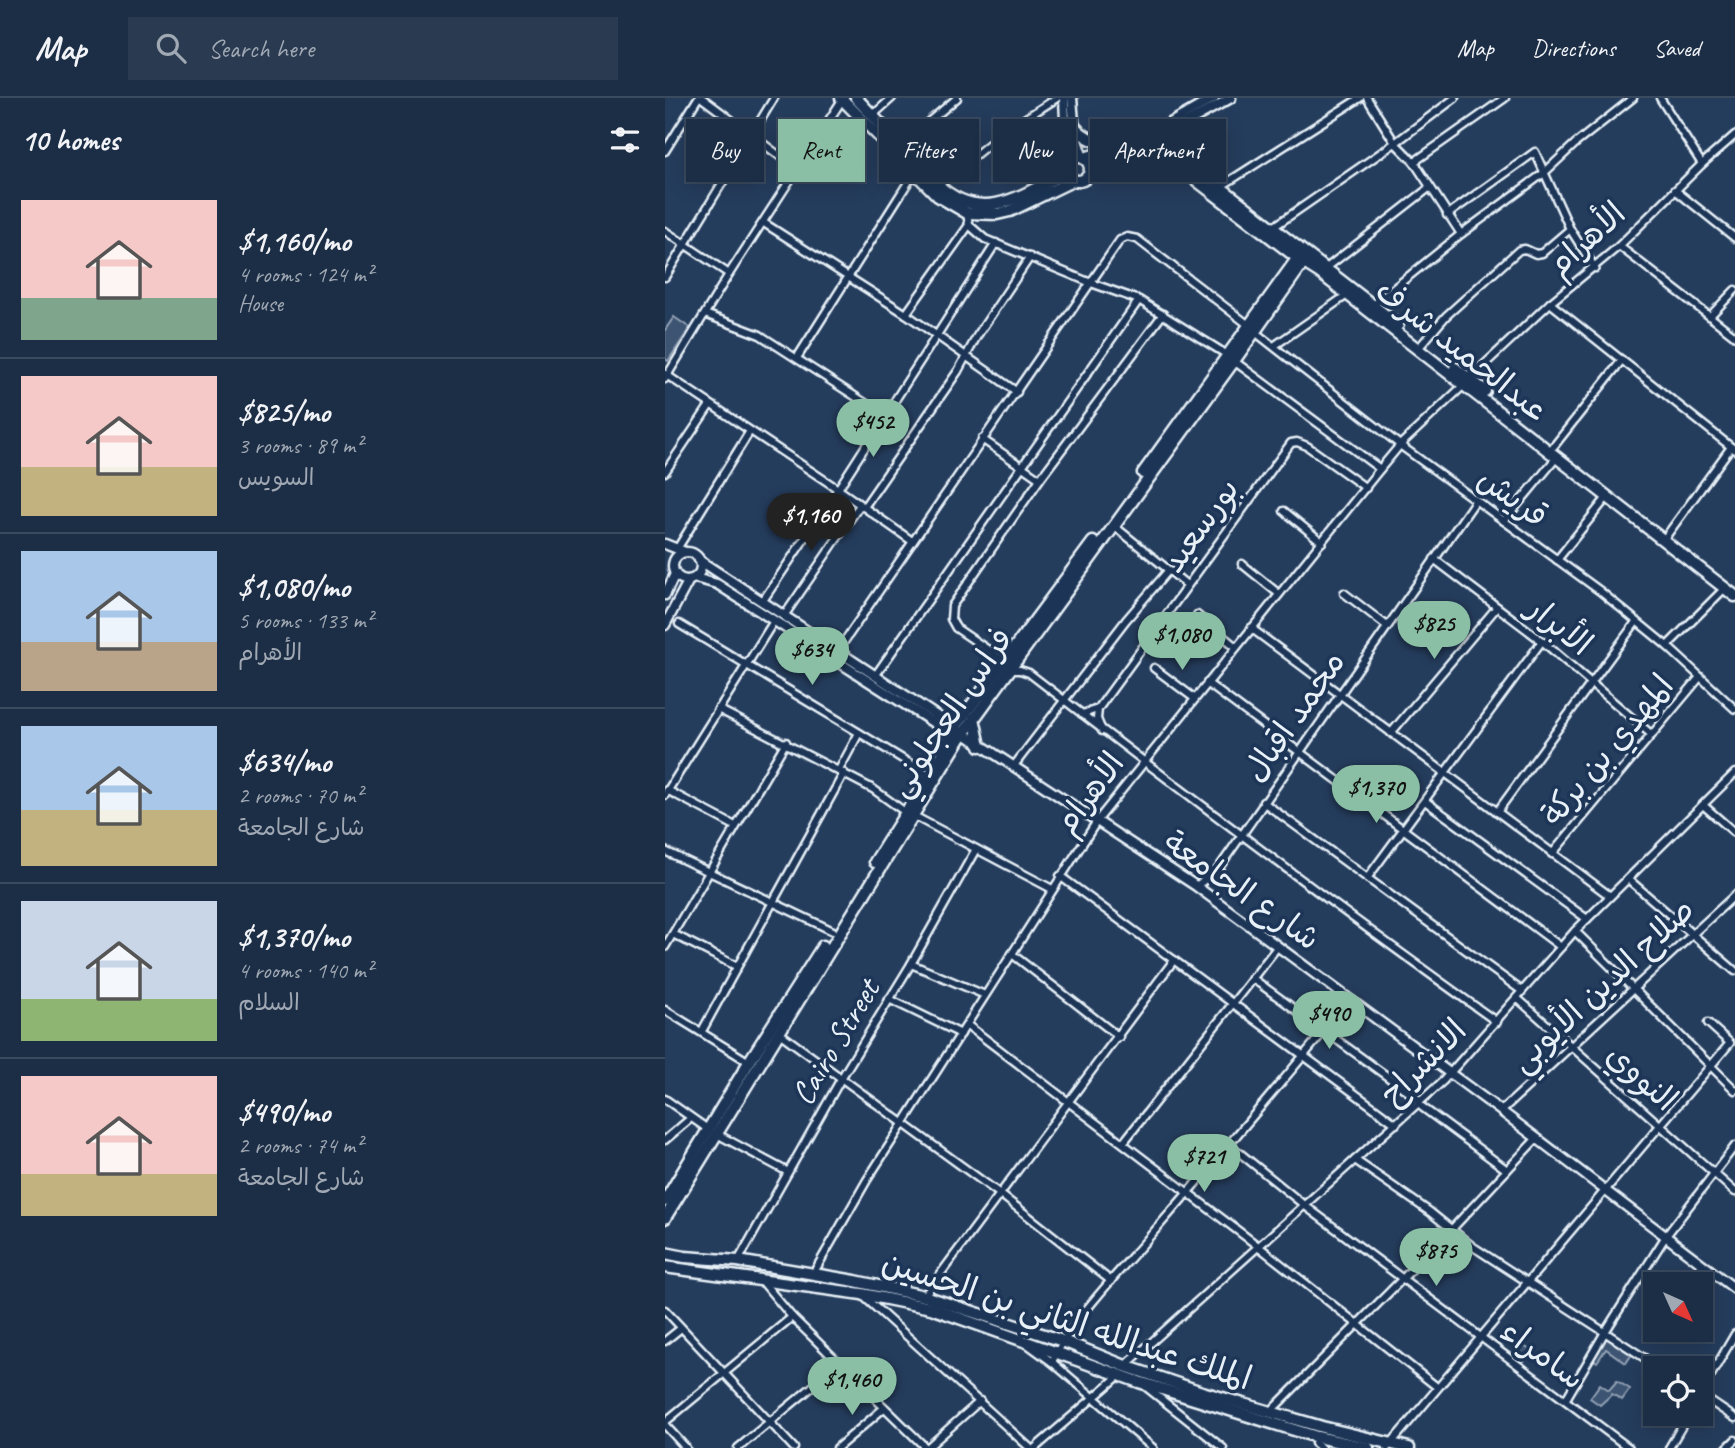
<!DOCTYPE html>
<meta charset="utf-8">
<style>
:root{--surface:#1c2e46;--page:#293a51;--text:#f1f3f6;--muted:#a0a8b3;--line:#3a4a5f;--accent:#8abfa5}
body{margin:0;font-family:Caveat,"Playpen Sans Arabic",sans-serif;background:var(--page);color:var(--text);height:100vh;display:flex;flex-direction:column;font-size:26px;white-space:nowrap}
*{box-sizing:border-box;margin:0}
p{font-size:23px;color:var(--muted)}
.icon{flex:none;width:38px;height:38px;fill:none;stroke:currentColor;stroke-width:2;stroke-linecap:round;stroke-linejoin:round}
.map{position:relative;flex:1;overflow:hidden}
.panel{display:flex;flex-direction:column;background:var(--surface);width:665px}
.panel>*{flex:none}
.guide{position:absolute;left:21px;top:21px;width:665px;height:63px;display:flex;gap:14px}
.needle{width:46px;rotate:135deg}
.controls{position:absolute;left:978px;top:1174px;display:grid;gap:14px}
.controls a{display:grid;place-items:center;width:70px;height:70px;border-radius:0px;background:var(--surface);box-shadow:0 4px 18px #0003,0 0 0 2px var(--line);font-size:35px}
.price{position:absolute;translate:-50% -60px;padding:0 16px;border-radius:24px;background:var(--accent);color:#111;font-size:23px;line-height:46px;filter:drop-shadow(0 2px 4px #0008)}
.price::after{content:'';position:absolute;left:50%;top:42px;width:21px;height:16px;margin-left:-10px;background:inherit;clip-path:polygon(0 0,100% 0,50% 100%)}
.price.current{background:#222;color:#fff}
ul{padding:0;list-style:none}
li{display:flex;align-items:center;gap:21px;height:175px;padding:0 21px}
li+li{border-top:2px solid var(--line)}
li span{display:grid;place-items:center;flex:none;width:196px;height:140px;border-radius:0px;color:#555}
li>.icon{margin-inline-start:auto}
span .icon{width:84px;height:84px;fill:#fffc;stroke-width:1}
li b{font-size:30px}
h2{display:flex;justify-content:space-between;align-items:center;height:84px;padding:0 21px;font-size:30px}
.tag{padding:0 24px;border-radius:0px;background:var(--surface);box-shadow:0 4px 18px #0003,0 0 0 2px var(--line);font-size:24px;line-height:63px}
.tag.current{background:var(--accent);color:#111}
header{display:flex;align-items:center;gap:42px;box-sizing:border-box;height:98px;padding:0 35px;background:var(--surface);border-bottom:2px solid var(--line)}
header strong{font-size:33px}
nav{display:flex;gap:38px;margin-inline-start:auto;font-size:24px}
.search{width:490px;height:63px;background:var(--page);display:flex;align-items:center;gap:18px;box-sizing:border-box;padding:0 24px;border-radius:0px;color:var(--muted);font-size:26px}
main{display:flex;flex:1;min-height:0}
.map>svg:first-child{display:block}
.green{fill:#3e5472;stroke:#93a2b5;stroke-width:2}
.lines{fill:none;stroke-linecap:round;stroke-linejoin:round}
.street-casing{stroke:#e8f1f8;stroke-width:11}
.secondary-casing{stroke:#e8f1f8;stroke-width:13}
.primary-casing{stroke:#e8f1f8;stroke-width:15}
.street{stroke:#1d3557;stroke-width:6}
.secondary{stroke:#1d3557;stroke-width:8}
.primary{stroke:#1d3557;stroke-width:10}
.labels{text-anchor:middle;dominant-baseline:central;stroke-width:7;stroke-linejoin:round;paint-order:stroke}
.street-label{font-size:33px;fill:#e8f1f8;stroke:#1d3557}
</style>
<header>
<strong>Map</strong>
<div class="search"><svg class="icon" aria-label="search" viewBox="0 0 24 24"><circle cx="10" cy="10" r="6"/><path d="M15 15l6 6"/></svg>Search here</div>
<nav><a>Map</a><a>Directions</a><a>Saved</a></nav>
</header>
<main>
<section class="panel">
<h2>10 homes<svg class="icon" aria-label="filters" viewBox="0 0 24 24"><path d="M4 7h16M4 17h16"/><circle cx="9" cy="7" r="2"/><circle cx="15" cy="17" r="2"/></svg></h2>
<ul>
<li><span style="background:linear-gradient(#f6c9c9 70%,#7fa58c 0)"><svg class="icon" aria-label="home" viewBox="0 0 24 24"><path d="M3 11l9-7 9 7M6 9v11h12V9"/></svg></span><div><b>$1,160/mo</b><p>4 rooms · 124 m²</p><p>House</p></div></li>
<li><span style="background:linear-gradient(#f6c9c9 65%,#c2b280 0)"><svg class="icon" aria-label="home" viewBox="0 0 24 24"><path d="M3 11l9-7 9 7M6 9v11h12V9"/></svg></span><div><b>$825/mo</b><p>3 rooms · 89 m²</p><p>السويس</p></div></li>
<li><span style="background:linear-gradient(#a9c7e8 65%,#b9a48a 0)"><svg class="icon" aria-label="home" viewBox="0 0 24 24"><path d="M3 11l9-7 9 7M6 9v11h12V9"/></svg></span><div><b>$1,080/mo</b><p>5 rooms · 133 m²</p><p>الأهرام</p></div></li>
<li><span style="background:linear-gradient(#a9c7e8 60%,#c2b280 0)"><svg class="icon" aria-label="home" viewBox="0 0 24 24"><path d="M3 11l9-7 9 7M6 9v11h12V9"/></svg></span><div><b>$634/mo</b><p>2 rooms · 70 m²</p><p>شارع الجامعة</p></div></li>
<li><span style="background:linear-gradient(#c9d6e8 70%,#8fb573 0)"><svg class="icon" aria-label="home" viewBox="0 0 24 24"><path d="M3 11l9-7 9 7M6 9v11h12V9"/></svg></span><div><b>$1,370/mo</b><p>4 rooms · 140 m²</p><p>السلام</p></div></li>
<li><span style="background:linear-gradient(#f6c9c9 70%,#c2b280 0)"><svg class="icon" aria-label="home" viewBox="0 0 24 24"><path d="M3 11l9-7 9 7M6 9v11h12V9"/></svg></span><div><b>$490/mo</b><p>2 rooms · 74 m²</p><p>شارع الجامعة</p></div></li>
</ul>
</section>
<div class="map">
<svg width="1070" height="1350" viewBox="0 0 1070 1350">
<rect width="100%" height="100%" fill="#253d5d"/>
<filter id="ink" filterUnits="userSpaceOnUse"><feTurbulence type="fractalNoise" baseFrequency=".0143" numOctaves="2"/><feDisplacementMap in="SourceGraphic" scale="14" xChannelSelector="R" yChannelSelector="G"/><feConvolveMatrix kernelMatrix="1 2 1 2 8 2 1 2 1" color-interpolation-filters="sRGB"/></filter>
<g filter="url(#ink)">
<g class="green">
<polygon points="9,219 25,230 3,263 0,261 0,232"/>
<polygon points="939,1238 967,1256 961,1265 941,1251 932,1264 927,1261"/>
<polygon points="855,1246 867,1253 856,1267 846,1259"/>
<polygon points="952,1283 965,1291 957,1302 947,1296 935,1307 925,1300 935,1286 944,1292"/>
</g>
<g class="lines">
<defs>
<g id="street">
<polyline points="37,0 132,71"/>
<polyline points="702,0 730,45 749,64 796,136"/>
<polyline points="995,0 1037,66"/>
<polyline points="207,18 227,0"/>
<polyline points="235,48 292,0"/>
<polyline points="0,53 33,0"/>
<polyline points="749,64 840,0"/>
<polyline points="273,87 339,34 392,0"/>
<polyline points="555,89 695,0"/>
<polyline points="1010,92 1070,140"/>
<polyline points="302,115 304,127 320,141 426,185 474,202 564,258"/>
<polyline points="782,117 870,54 905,131 930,170"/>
<polyline points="99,125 241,216 352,294"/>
<polyline points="607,130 730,45 790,0"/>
<polyline points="0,133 64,176"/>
<polyline points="954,148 1070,238"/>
<polyline points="660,171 764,90"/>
<polyline points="0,179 109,0"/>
<polyline points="885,205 1070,352"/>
<polyline points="707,208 796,136 879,75 911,45 968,0"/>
<polyline points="40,216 95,237 219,317"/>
<polyline points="241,216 304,127"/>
<polyline points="1045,218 1070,192"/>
<polyline points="590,234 735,347 935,493 1002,548 1070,611"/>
<polyline points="757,246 781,218 854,152 860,151 871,156 877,155 905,131"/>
<polyline points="609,248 682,197"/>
<polyline points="132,260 249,75"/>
<polyline points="569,263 715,371"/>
<polyline points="0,276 173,391 247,443"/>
<polyline points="0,281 64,176 177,2"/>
<polyline points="804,281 885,205 954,148 1037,66 1070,37"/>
<polyline points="317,341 375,381"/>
<polyline points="889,348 957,262"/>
<polyline points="0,374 45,307"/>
<polyline points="199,409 293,273 312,238 365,159"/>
<polyline points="619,413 657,444"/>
<polyline points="839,423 892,359"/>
<polyline points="448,427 522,487"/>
<polyline points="1002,437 1066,349"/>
<polyline points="12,451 85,333"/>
<polyline points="769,461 877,543 987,637"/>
<polyline points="892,462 943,398"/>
<polyline points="577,466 614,496"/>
<polyline points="679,495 722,528"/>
<polyline points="97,504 173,391 331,145"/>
<polyline points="532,517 571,549"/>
<polyline points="119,518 195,407"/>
<polyline points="14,526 264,677"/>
<polyline points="586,530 945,798"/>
<polyline points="1002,548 1060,490"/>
<polyline points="172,554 455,142 462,139 472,141 585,228"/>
<polyline points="341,564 291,530 286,521 287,508 375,381 498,216"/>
<polyline points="489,570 529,600"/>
<path d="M 345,572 L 355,572 L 364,575 C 518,694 673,811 832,924"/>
<polyline points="210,578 474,202"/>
<polyline points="542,585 896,849"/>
<polyline points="53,611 208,691 240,714"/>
<polyline points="433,611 432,621 437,633"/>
<polyline points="417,616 433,611 626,345 632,344 642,348 701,390"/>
<polyline points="726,635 832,509"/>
<polyline points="348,669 461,522 503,473"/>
<polyline points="174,672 194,635"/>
<polyline points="2,692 70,728"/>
<polyline points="0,697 109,523"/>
<polyline points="760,703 922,821"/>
<polyline points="598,704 857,893"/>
<polyline points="1038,707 1070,735"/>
<polyline points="832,714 971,524"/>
<polyline points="247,717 387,791"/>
<polyline points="0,753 168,833"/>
<polyline points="887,756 1035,579"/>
<polyline points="395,778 731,1026"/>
<polyline points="703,779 877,543"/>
<polyline points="963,781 1070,873"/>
<polyline points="531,788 551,774 811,402"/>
<polyline points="910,833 1070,992"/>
<polyline points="8,836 71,868"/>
<polyline points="0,849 121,644"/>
<polyline points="347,856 454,939"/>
<polyline points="246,866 320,897"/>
<polyline points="587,880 756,1003"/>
<polyline points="852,900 1070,1094"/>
<polyline points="224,901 296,936"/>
<polyline points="0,912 84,964"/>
<polyline points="302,927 593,1148 772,1289"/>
<polyline points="37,933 179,675"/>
<polyline points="113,934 335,1096 446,1183"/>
<polyline points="0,1001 44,1032"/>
<polyline points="753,1006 842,1072"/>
<polyline points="836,1013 1070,797"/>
<polyline points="50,1035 123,1074"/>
<polyline points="0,1042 26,1020"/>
<polyline points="458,1045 613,848"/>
<polyline points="565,1047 639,1107 964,1350"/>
<polyline points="690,1062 765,1114 807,1148 995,1270"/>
<polyline points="73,1163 177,979 246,866 311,751"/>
<polyline points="148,1176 202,1082 432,723 715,371 735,347 800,286"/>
<polyline points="97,1183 127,1219 261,1350"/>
<polyline points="198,1198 365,1350"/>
<polyline points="259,1198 509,862"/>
<polyline points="0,1212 129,1350"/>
<polyline points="0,1243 15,1231"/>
<polyline points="365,1248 387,1264 488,1350"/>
<path d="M 387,1264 C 407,1222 455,1173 486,1137 C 544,1070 602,1002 659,933"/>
<polyline points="460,1268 778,983 910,833 1070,675"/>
<polyline points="481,1289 558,1350"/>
<polyline points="1036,1294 1070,1236"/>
<polyline points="1036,1297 1070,1320"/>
<polyline points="901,1301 940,1234 1001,1138 1070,1048"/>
<polyline points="605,1314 786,1132 872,1040"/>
<polyline points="0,1324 127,1219"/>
<polyline points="0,1327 21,1350"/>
<polyline points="652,1339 650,1345 656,1350"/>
<polyline points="73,1350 175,1266"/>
<polyline points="172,1350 219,1310"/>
<polyline points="262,1350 315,1303"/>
<polyline points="370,1350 456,1276"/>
<polyline points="722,1350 1065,945 1043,925"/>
<polyline points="1004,1350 1024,1316"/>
<polyline points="1062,1350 1070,1342"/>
</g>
<g id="secondary">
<polyline points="399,0 402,68"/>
<polyline points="407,0 410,36 418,60"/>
<polyline points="493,32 549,0"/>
<polyline points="504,38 517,27 566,0"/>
<polyline points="0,446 20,454"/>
<circle cx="22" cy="468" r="14"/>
<polyline points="34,462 531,788 836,1013 1070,1191"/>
<polyline points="30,480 52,486 289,638"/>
<polyline points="0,497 10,476"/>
<polyline points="0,527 24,482"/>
</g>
<g id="primary">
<polyline points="176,0 273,98 302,115 332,116 345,113 409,82"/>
<path d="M 191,0 L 273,87 C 318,128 358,97 402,73"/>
<path d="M 409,28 C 420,42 439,47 455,49"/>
<circle cx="495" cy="43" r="11"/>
<polyline points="506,41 515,56 555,89 733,227"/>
<polyline points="490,53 505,62 639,165 655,175 1070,498"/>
<circle cx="413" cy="71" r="12"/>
<polyline points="419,60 456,49 487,35"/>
<polyline points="425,73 459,57 486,50"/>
<polyline points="790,270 820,293"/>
<polyline points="478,375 637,154"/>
<polyline points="309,620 315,648"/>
<polyline points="210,764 276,659 289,631 428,444"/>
<polyline points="0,1103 84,964 158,848"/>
<polyline points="0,1120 298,636 569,263 643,158"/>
<polyline points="0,1155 20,1159 73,1163 190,1183 259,1198 398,1243 460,1268 537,1294 657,1329 744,1350"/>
<polyline points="0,1169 197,1196 266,1210 474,1284 652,1339 703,1350"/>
</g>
</defs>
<use href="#street" class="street-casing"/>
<use href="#secondary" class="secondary-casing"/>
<use href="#primary" class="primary-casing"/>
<use href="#street" class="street"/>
<use href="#secondary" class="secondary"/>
<use href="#primary" class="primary"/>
</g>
</g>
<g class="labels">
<g class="street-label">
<text transform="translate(921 141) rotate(-42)">الأهرام</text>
<text transform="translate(797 252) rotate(38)">عبدالحميد شرف</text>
<text transform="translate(848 399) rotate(36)">قريش</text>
<text transform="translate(535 427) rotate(-54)">بورسعيد</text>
<text transform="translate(895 528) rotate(39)">الأبرار</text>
<text transform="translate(285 614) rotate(-56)">فراس العجلوني</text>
<text transform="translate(629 618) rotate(-55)">محمد اقبال</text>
<text transform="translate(942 652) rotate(-50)">المهدي بن بركة</text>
<text transform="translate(424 695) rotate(-53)">الأهرام</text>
<text transform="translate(577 792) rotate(35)">شارع الجامعة</text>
<text transform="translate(937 887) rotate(-43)">صلاح الدين الأيوبي</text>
<text transform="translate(170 944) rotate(-59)">Cairo Street</text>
<text transform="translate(758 964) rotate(-45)">الانشراح</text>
<text transform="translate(977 979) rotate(42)">النووي</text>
<text transform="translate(402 1222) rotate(18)">الملك عبدالله الثاني بن الحسين</text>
<text transform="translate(878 1256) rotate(36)">سامراء</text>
</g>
</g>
</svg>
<div class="controls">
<a><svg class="needle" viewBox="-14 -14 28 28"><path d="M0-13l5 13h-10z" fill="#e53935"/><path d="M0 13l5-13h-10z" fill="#a0a8b3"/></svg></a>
<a><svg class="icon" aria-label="locate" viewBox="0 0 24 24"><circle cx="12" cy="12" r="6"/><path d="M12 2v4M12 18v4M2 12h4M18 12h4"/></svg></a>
</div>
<b class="price" style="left:208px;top:361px">$452</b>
<b class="price current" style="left:146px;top:455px">$1,160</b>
<b class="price" style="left:769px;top:563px">$825</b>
<b class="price" style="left:517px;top:574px">$1,080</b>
<b class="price" style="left:147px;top:589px">$634</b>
<b class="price" style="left:711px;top:727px">$1,370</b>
<b class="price" style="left:664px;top:953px">$490</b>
<b class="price" style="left:539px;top:1096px">$721</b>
<b class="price" style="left:771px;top:1190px">$875</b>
<b class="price" style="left:187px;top:1319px">$1,460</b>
<div class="guide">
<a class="tag">Buy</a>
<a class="tag current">Rent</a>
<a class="tag">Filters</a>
<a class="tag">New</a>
<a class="tag">Apartment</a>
</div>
</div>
</main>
